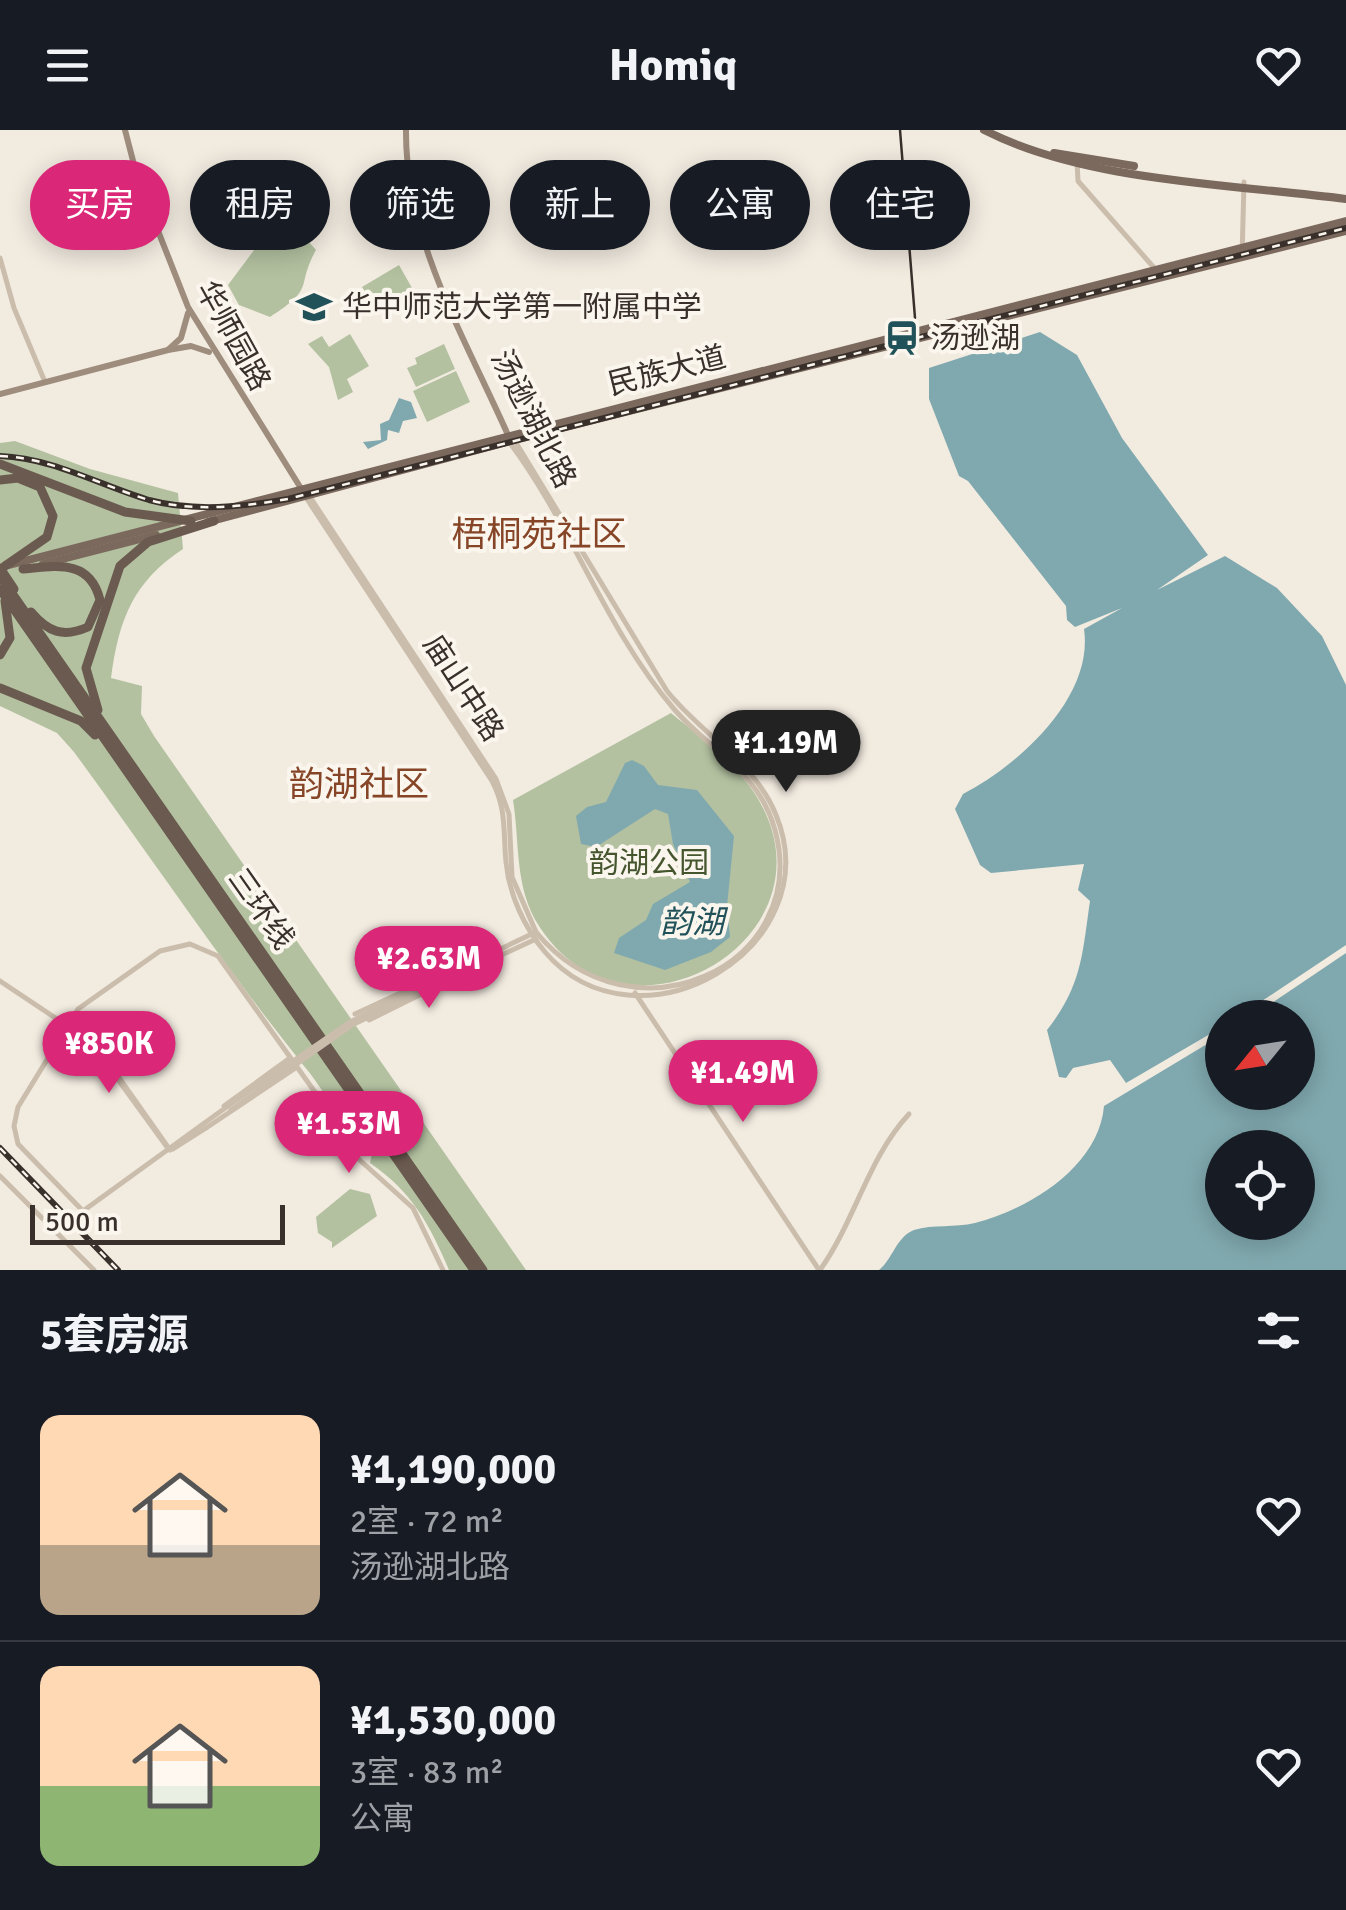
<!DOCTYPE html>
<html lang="zh">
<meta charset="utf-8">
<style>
:root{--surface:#171b24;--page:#242831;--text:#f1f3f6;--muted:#9ea1a6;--line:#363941;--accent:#db2777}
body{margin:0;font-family:Signika,"Noto Sans SC",sans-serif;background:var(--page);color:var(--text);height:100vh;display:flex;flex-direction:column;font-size:38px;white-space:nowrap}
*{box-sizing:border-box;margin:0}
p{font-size:32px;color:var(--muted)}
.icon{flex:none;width:55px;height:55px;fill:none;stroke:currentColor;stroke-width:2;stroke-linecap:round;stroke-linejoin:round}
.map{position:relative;height:1140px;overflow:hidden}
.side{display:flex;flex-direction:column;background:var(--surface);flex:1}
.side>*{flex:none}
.top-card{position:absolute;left:30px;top:30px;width:1288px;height:90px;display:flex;gap:20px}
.needle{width:65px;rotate:240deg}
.fabs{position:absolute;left:1205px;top:870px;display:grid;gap:20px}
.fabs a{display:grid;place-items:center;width:110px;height:110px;border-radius:50%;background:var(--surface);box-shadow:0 5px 25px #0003;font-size:50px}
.scale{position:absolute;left:30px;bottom:25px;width:255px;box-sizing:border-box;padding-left:10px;border:5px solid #39302b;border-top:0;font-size:28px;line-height:35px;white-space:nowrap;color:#39302b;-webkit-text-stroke:8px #faf5ed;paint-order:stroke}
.price{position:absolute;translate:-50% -85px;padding:0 22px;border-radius:35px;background:var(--accent);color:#fff;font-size:32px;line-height:65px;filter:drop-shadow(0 2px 5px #0008)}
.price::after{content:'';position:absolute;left:50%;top:60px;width:30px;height:22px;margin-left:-15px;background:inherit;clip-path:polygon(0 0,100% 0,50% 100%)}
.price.current{background:#222;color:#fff}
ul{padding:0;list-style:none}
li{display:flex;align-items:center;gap:30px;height:250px;padding:0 40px}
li+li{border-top:2px solid var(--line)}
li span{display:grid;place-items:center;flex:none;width:280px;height:200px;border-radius:20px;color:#555}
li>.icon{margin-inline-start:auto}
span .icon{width:120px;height:120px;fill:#fffc;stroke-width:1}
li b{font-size:42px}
h2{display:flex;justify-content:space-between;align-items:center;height:120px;padding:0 40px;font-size:42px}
.tag{padding:0 35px;border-radius:45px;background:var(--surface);box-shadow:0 5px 25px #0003;font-size:35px;line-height:90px}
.tag.current{background:var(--accent);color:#fff}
header{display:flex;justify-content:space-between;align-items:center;height:130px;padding:0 40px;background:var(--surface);font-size:45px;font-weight:800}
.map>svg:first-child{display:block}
.green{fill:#b3c1a0}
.water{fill:#80a9af;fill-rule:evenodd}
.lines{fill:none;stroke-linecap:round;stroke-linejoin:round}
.tertiary{stroke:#cbbdac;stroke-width:5}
.secondary{stroke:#9e8c7d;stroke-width:6}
.primary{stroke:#7a695c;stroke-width:8}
.trunk{stroke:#6a5a4f;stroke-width:9}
.tram{stroke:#39302b;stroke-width:2.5}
.rail-casing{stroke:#39302b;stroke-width:6}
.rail{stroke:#faf5ed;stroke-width:2.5;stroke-dasharray:8;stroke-linecap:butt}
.tertiary-bridge{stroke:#cbbdac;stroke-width:5}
.trunk-bridge{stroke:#6a5a4f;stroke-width:9}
.labels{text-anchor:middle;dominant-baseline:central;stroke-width:8;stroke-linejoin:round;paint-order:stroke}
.poi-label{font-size:30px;fill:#39302b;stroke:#faf5ed;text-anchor:start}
.street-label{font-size:30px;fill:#39302b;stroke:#faf5ed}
.park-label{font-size:30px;fill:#45562f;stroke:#faf5ed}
.water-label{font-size:32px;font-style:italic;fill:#215159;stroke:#faf5ed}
.quarter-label{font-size:35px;fill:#854526;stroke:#faf5ed}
</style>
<header><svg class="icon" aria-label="menu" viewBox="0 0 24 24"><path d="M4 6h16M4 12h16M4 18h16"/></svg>Homiq<svg class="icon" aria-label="heart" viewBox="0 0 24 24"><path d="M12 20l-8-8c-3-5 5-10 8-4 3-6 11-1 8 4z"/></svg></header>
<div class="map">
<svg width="1346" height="1140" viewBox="0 0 1346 1140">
<rect width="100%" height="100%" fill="#f2ebe0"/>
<g class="green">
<path d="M 275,92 L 299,101 L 316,120 C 295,158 317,157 270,187 L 239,175 L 228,155 Z"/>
<polygon points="399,135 412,158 384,174 381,169 372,174 362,157"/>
<polygon points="350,204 369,236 347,249 353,262 338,270 329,237 308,214 322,206 329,217"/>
<polygon points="444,214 455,239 416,257 407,238 417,234 415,228"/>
<polygon points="456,241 470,272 427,292 413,261"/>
<path d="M 15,311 L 90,339 L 178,363 L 183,419 C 133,452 119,489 111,548 L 142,556 L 141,584 L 154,606 L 526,1140 L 449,1140 C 429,1093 412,1062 370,1033 L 372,1023 L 363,1010 L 355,1007 L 355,997 C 334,984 322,957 304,936 C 223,835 151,727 74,622 L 57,603 L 0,576 L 0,313 Z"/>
<path d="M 671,583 C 706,612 745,639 765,682 C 827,815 624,929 539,796 C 514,757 520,713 513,670 Z"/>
<polygon points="350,1059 370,1064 377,1086 332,1118 332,1112 318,1103 316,1087"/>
</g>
<g class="water">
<path d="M 1040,202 L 1077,225 L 1122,308 L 1208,425 L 1157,460 L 1225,426 L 1277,458 L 1322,506 L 1346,555 L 1346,815 L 1238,887 L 1222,888 L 1222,897 L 1126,953 L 1110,930 L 1073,938 L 1066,948 L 1059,947 L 1047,900 C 1082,855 1082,826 1090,771 L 1078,760 L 1084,734 L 991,743 L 980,735 L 955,679 L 963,664 C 1019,635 1094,567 1084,499 L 1122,478 L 1075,497 L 1067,490 L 1066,476 L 968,351 L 959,346 L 929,269 L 929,238 Z"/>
<polygon points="399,268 411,272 417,288 403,291 399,303 388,300 387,310 368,319 363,312 381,310 380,294 389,290"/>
<polygon points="632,630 644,636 658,655 697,660 734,706 727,776 730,807 711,822 665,840 614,823 619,808 646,790 653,774 690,752 673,714 668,684 655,679 596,717 581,714 576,686 587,677 606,672 625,633"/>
<path d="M 1346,823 L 1346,1140 L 879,1140 C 893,1129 896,1107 914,1100 C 933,1094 955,1098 975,1093 C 1030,1079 1099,1036 1104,976 L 1222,905 L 1222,962 L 1298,962 L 1298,888 L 1251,887 ZM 1222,1018 L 1298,1018 L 1298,1092 L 1222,1092 Z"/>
</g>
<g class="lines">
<g class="tertiary">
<polyline points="1077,31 1078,51 1156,140"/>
<polyline points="0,128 14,178 45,252"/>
<polyline points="1242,128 1244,52"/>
<polyline points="308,364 496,649 509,684 512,747 536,802"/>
<path d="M 305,366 L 492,651 C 507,679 503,702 506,732 C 509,764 524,797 545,822 C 637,930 831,819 776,685 C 755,632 702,605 667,561 L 515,311"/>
<polyline points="478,836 536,809"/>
<path d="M 450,843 L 536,802 C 632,919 812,836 775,700 C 759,641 710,621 674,579 C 606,500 572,396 510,313"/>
<polyline points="0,851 96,915 170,1020"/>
<polyline points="635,863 819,1140"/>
<polyline points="355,884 463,834"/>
<polyline points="369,890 478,836"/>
<polyline points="66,897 98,922 167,1017"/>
<polyline points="224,976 290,928"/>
<polyline points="228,976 83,1081 18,1014 14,996 18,977 78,879 160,821 190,814 218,826 317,965 343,1015 413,1078 443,1140"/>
<polyline points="206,998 297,937"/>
<polyline points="173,1019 206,998"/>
<polyline points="0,1046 94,1140"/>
<path d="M 820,1140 C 855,1091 868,1028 909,984"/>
</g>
<g class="secondary">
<polyline points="125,0 138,50 188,177 302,360"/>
<path d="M 406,0 C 405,109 465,208 508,305"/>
<polyline points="169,219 181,208 188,183"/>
<polyline points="0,264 168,220 191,216 209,222"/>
</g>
<g class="primary">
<path d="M 984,0 C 1086,52 1232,54 1346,69"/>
<polyline points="1054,23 1134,36"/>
<polyline points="208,392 514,310 1346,101"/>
<polyline points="43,434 156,405"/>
<polyline points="9,435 1346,91"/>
</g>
<g class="trunk">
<polyline points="0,334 125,382 191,391"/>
<polyline points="0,350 18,348 40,357 53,386 47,407 5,436"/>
<path d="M 23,439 C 57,436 90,429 100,470 L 88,497 C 63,508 48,502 31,482"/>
<polyline points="0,446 483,1140"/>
<polyline points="0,459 474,1140"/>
<polyline points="0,525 10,508 5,471"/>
<polyline points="0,558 81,591 95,605"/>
<polyline points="98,580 86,538 120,436 148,412 214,391"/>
</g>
<polyline class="tram" points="900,0 915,188"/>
<defs>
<g id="rail">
<path d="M 0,326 C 53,328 99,355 149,370 C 194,382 242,377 288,369 L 1346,98"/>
<polyline points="0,1018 118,1140"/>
</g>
</defs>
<use href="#rail" class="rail-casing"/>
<use href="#rail" class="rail"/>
<g class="tertiary-bridge">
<polyline points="228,976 350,892 450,843"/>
<polyline points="231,980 352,895 452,847"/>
</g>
<polyline class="trunk-bridge" points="0,438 14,459"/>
</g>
<defs>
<symbol id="school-bare" viewBox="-9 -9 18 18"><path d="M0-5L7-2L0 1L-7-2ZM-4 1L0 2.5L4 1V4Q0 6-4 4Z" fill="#215159" stroke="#faf5ed" stroke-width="2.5" paint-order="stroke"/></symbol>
<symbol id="station-bare" viewBox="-9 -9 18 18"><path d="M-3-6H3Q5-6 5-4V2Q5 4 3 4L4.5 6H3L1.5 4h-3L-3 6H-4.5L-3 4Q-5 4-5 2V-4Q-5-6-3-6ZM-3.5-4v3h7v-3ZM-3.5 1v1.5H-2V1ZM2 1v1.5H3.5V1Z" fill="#215159" stroke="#faf5ed" stroke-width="2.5" paint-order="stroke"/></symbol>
</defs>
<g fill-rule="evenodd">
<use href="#school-bare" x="289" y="152" width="50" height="50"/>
<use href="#station-bare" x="877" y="183" width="50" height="50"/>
</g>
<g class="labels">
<g class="poi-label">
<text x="342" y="177">华中师范大学第一附属中学</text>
<text x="930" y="208">汤逊湖</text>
</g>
<g class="street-label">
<text transform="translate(233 206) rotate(61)">华师园路</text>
<text transform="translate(667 241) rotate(-14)">民族大道</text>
<text transform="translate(533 289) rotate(63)">汤逊湖北路</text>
<text transform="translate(463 558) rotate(57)">庙山中路</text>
<text transform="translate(261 779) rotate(55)">三环线</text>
</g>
<g class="park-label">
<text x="649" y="733">韵湖公园</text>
</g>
<g class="water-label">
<text x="692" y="792">韵湖</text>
</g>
<g class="quarter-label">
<text x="539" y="404">梧桐苑社区</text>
<text x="359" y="654">韵湖社区</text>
</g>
</g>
</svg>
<div class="fabs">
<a><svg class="needle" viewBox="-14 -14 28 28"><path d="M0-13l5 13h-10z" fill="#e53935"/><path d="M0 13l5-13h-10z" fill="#9ea1a6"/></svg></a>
<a><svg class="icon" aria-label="locate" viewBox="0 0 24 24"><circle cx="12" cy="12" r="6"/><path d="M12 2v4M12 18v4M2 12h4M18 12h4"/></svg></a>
</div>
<div class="scale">500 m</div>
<b class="price current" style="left:786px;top:665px">¥1.19M</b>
<b class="price" style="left:429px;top:881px">¥2.63M</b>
<b class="price" style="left:109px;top:966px">¥850K</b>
<b class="price" style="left:743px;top:995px">¥1.49M</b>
<b class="price" style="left:349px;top:1046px">¥1.53M</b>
<div class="top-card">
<a class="tag current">买房</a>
<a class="tag">租房</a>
<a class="tag">筛选</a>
<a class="tag">新上</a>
<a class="tag">公寓</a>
<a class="tag">住宅</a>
</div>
</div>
<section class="side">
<h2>5套房源<svg class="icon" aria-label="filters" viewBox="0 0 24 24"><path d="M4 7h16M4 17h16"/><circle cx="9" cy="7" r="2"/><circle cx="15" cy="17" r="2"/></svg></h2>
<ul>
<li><span style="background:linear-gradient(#ffd9b3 65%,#b9a48a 0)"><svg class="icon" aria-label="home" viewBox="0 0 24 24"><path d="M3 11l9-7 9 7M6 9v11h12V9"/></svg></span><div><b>¥1,190,000</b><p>2室 · 72 m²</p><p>汤逊湖北路</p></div><svg class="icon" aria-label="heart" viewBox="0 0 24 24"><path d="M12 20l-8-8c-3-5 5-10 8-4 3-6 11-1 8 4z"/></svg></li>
<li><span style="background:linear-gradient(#ffd9b3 60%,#8fb573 0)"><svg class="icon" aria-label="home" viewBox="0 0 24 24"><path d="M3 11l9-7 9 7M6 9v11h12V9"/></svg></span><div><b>¥1,530,000</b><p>3室 · 83 m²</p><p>公寓</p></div><svg class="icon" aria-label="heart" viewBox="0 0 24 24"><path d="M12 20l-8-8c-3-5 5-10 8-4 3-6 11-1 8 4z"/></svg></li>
</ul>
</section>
